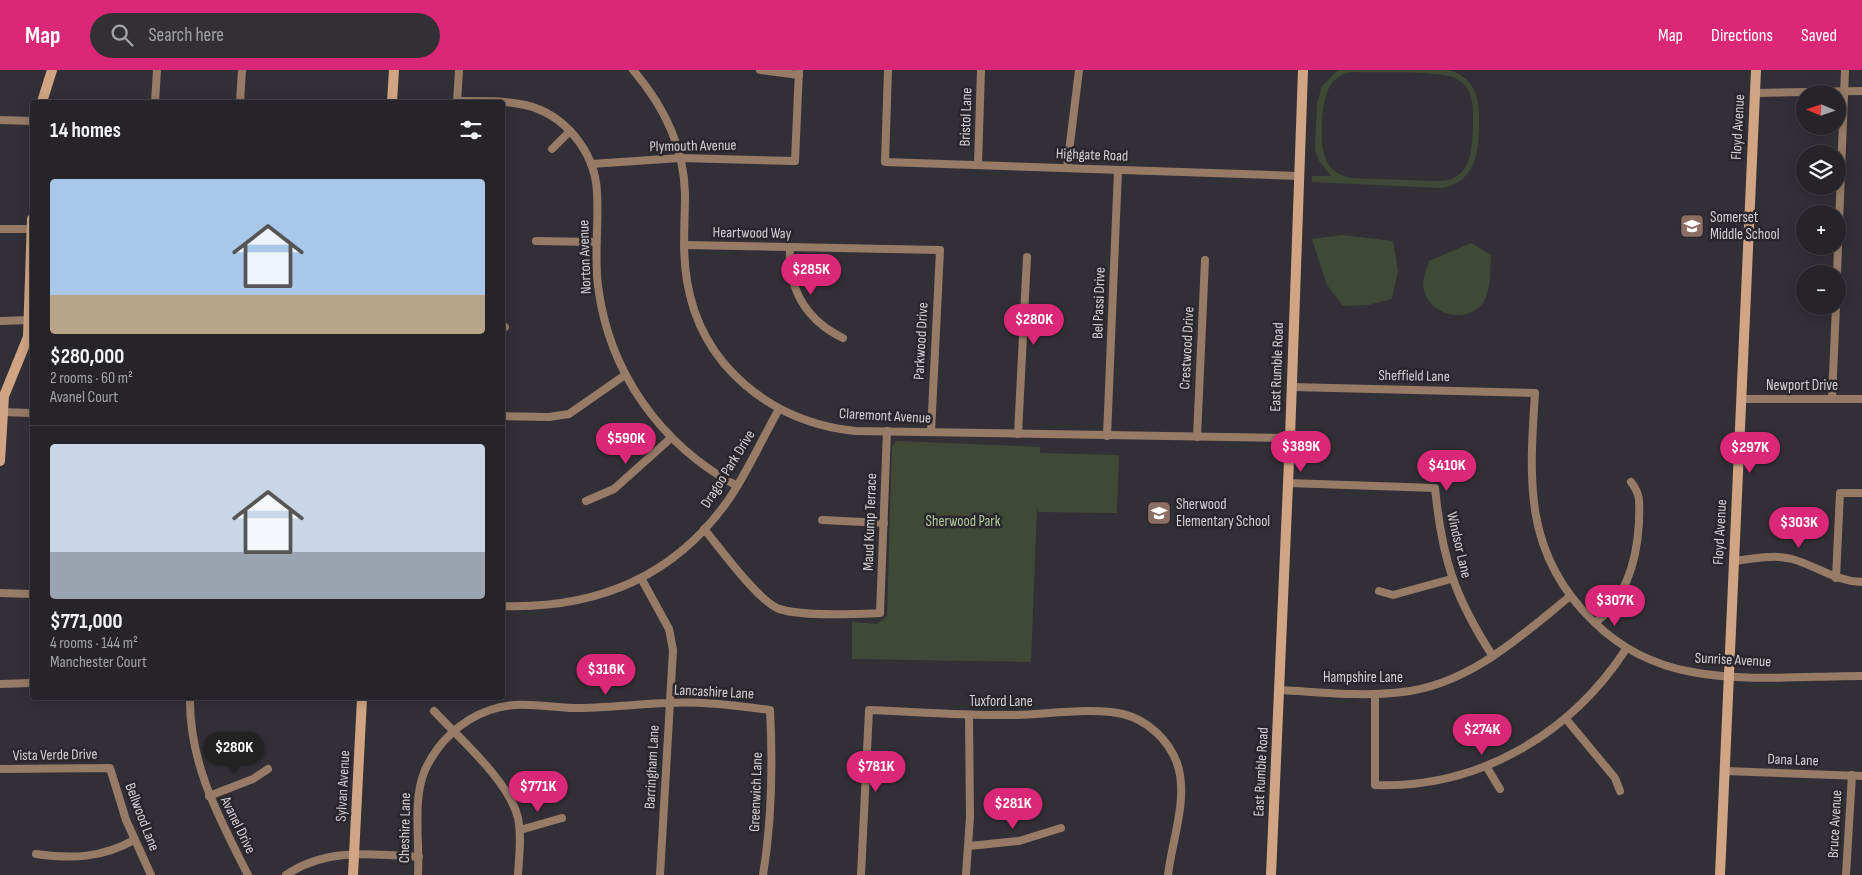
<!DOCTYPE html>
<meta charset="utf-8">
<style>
:root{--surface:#262428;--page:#323034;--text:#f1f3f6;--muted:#a4a4a8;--line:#424145;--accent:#db2777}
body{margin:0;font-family:"Sofia Sans Condensed",sans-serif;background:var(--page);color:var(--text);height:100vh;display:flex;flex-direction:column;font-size:19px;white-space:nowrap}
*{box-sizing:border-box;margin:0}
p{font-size:16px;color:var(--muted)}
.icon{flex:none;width:28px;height:28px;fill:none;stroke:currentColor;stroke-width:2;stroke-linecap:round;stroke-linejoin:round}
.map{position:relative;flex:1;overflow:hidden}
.details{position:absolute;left:30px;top:30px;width:475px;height:600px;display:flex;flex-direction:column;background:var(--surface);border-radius:5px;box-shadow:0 2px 12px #0003,0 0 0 1px var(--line)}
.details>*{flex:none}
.needle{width:32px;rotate:272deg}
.buttons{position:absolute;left:1796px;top:15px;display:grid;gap:10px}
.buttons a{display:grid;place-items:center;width:50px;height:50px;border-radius:50%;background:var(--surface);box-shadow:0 2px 12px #0003,0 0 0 1px var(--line);font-size:25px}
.price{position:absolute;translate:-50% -42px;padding:0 11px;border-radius:18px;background:var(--accent);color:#fff;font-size:16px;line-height:32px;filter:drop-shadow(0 1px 2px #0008)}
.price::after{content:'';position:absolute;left:50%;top:30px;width:15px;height:11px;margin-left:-8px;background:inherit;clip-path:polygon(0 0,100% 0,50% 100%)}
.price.selected{background:#222;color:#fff}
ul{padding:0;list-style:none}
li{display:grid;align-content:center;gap:10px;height:265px;padding:0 20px}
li+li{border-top:1px solid var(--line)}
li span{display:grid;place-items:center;height:155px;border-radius:5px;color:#555}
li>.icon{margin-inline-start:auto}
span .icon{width:90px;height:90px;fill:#fffc;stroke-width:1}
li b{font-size:21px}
h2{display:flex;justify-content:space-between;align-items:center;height:60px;padding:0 20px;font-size:21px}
header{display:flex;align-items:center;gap:30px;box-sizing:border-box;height:70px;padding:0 25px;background:var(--accent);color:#fff}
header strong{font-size:24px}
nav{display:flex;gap:28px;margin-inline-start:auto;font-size:18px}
.search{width:350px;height:45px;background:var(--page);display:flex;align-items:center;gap:12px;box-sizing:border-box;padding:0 18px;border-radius:28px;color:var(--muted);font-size:19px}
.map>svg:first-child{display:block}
.green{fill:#404936;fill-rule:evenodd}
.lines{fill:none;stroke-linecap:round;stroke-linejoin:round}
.street{stroke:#977b67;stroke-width:8}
.secondary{stroke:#d1a584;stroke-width:10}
.labels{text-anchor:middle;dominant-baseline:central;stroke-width:5;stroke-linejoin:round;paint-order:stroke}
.street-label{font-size:15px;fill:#d3d1d5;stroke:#29272c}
.poi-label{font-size:15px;fill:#d3d1d5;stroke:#29272c;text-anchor:start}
.park-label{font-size:15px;fill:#b3ca99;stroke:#29272c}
</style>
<header>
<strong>Map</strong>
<div class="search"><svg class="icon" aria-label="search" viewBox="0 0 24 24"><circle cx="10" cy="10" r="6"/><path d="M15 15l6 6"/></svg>Search here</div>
<nav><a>Map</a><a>Directions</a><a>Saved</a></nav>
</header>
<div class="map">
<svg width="1862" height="805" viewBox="0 0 1862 805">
<rect width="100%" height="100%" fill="#323036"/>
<g class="green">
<path d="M 1338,0 L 1449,0 C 1478,8 1480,33 1479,59 C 1478,86 1474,112 1442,118 L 1312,112 L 1312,106 L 1331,106 L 1319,91 L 1315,79 L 1317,34 L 1322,16 ZM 1357,2 C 1379,3 1440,0 1457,9 C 1476,20 1473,42 1473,61 C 1471,87 1469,112 1435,111 L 1350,108 C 1321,101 1321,77 1322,52 C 1324,28 1327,2 1357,2 Z"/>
<polygon points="1342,165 1393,171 1398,201 1392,229 1368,235 1343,236 1327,215 1312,169"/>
<path d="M 1471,173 L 1491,185 C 1490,198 1491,213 1487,224 C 1478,257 1425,249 1423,214 C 1423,207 1427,198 1429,191 Z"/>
<polygon points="897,371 1040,377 1040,383 1119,385 1117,443 1038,442 1037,438 1031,592 852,589 852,552 877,554 887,546 892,376"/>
</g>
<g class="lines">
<g class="street">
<path d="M 633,0 C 663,35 684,77 685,124 C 685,153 682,182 687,211 C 701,297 772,352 855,361 L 1290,368"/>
<polyline points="760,0 799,5"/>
<polyline points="888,0 885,92 1298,106"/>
<polyline points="1755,23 1862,21"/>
<path d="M 457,31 C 479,31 503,30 525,35 C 565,44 595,82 597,122 C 599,154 594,185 598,216 C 609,303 661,375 737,416"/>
<polyline points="155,32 157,0"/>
<polyline points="240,32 242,0"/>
<polyline points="457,32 459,0"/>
<polyline points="0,50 32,51"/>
<polyline points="552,79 570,61"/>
<polyline points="591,94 680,88 795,91 799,0"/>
<polyline points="978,94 981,0"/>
<polyline points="1067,98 1079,0"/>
<polyline points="0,159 32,159"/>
<polyline points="536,171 596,172"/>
<polyline points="684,175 940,180 931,362"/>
<path d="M 790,178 C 788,219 806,250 843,268"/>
<polyline points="1837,204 1845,0"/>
<polyline points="0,251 30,250"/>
<polyline points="502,257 505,257"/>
<path d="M 1292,317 L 1535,323 C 1529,412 1524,484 1593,551 C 1621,579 1653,595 1692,602 C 1744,612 1808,606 1862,606"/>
<polyline points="1832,328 1836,236"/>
<polyline points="1741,329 1862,329"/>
<polyline points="0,342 32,343"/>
<polyline points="502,346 549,347 569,344 625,305"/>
<polyline points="1018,364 1027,187"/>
<polyline points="1107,366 1118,100"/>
<polyline points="1197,367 1205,190"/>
<path d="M 1288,413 L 1435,418 C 1442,488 1454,526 1492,585"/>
<polyline points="586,431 614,419 671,368"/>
<polyline points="822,450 884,453"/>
<path d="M 704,459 C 721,479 755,527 777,538 C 797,547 856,544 880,543 L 887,361"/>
<path d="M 1734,491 C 1752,489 1774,484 1792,489 C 1817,496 1835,511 1862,512"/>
<polyline points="641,508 669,559 673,580 660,805"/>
<polyline points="1836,508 1840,423 1862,423"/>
<polyline points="1379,521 1393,525 1451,509"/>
<polyline points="0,523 32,524"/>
<path d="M 502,536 C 596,539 674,508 729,429 C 748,401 762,369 779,339"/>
<path d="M 1595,553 C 1626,529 1637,490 1639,452 C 1639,435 1642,426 1631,412"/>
<polyline points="0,614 32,613"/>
<path d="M 1280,620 C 1320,622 1362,627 1402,622 C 1468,615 1520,567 1569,527"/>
<path d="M 1375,624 L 1375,715 C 1478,719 1571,664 1626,579"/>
<path d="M 190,628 C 189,693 219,748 248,805"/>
<path d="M 434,641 C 460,669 509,711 518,748 C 522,767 519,786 518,805"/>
<polyline points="1566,649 1615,708 1620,721"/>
<polyline points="1486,696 1500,719"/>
<polyline points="0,699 110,698 126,750 151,805"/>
<polyline points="1724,701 1862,706"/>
<polyline points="209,726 253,709 268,699"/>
<polyline points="520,760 562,748"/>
<polyline points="969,776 1019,771 1061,758"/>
<path d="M 36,784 C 72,789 102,788 134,770"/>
<path d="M 286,805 C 326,777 374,784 419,787"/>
<path d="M 418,805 C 420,772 412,730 425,700 C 438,672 461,650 490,640 C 517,630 546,637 573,638 C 605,638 636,634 668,633 C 702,631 737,636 770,640 C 773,696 772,750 763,805"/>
<path d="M 861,805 L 869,640 C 918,642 968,646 1017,645 C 1048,644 1094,637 1123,644 C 1147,650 1168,669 1177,693 C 1189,727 1172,770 1168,805"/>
<polyline points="966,805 970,747 969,645"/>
<polyline points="1846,805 1852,705"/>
</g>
<g class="secondary">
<polyline points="42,32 52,0"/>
<polyline points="392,32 394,0"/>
<polyline points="0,391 4,326 28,267 32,149"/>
<polyline points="353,805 362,628"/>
<polyline points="1271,805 1290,368 1303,0"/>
<polyline points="1720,805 1756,0"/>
</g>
</g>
<defs>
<symbol id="school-square" viewBox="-11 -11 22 22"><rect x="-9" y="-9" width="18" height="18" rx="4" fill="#8d6e63" stroke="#29272c"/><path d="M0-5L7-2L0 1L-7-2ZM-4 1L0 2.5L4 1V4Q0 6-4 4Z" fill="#fff"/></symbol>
</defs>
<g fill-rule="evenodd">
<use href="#school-square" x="1678" y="142" width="28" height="28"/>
<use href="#school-square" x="1145" y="429" width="28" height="28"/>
</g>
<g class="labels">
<g class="street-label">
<text transform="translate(966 47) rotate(-88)">Bristol Lane</text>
<text transform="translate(1738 57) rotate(-87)">Floyd Avenue</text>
<text transform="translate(693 76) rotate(-1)">Plymouth Avenue</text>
<text transform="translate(1092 85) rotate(2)">Highgate Road</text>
<text transform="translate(752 163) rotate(1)">Heartwood Way</text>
<text transform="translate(585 187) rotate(-92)">Norton Avenue</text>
<text transform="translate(1099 233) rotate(-88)">Bel Passi Drive</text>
<text transform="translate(921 271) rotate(-87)">Parkwood Drive</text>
<text transform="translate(1187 278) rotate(-87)">Crestwood Drive</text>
<text transform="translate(1277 297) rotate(-88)">East Rumble Road</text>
<text transform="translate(1414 306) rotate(1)">Sheffield Lane</text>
<text x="1802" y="315">Newport Drive</text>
<text transform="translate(885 346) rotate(3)">Claremont Avenue</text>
<text transform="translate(728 399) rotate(-58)">Dragoo Park Drive</text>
<text transform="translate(870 452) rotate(-88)">Maud Kump Terrace</text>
<text transform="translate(1720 462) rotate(-87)">Floyd Avenue</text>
<text transform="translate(1459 475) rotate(77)">Windsor Lane</text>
<text transform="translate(1733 590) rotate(3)">Sunrise Avenue</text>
<text x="1363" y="607">Hampshire Lane</text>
<text transform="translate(714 622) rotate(3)">Lancashire Lane</text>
<text x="1001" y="631">Tuxford Lane</text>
<text transform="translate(55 685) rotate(-1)">Vista Verde Drive</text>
<text transform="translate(1793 690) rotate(2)">Dana Lane</text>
<text transform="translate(652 697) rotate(-87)">Barringham Lane</text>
<text transform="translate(1261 702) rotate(-87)">East Rumble Road</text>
<text transform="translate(343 716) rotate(-87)">Sylvan Avenue</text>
<text transform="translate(756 722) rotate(-88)">Greenwich Lane</text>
<text transform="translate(142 747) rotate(69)">Bellwood Lane</text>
<text transform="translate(1835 754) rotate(-87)">Bruce Avenue</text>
<text transform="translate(238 755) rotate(64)">Avanel Drive</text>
<text transform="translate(405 758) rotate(-89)">Cheshire Lane</text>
</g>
<g class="poi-label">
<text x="1710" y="147">Somerset<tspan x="1710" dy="17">Middle School</tspan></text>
<text x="1176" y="434">Sherwood<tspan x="1176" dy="17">Elementary School</tspan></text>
</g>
<g class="park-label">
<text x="963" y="451">Sherwood Park</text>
</g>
</g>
</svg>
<div class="buttons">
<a><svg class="needle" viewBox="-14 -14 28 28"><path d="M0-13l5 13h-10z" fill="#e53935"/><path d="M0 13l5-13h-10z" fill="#a4a4a8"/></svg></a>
<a><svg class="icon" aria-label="layers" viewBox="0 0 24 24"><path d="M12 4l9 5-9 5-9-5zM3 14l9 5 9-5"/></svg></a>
<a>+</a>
<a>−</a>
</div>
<b class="price" style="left:811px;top:226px">$285K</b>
<b class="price" style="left:1034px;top:276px">$280K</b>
<b class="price" style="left:626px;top:395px">$590K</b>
<b class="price" style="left:1301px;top:403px">$389K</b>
<b class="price" style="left:1750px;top:404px">$297K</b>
<b class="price" style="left:1447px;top:422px">$410K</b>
<b class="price" style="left:1799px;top:479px">$303K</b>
<b class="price" style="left:1615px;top:557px">$307K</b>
<b class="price" style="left:606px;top:626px">$316K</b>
<b class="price" style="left:1482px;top:686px">$274K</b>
<b class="price selected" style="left:234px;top:704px">$280K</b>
<b class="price" style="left:876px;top:723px">$781K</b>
<b class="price" style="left:538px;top:743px">$771K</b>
<b class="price" style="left:1013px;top:760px">$281K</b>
<section class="details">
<h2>14 homes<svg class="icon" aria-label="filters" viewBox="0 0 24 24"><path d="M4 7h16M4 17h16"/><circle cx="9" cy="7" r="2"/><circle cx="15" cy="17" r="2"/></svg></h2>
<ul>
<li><span style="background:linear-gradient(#a9c7e8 75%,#b9a48a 0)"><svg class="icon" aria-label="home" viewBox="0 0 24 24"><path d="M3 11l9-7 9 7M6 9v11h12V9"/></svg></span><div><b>$280,000</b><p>2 rooms · 60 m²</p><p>Avanel Court</p></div></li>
<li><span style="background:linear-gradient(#c9d6e8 70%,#9aa5b1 0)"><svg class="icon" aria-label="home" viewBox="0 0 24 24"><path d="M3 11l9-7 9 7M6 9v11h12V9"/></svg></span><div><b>$771,000</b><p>4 rooms · 144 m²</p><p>Manchester Court</p></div></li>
</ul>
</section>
</div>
